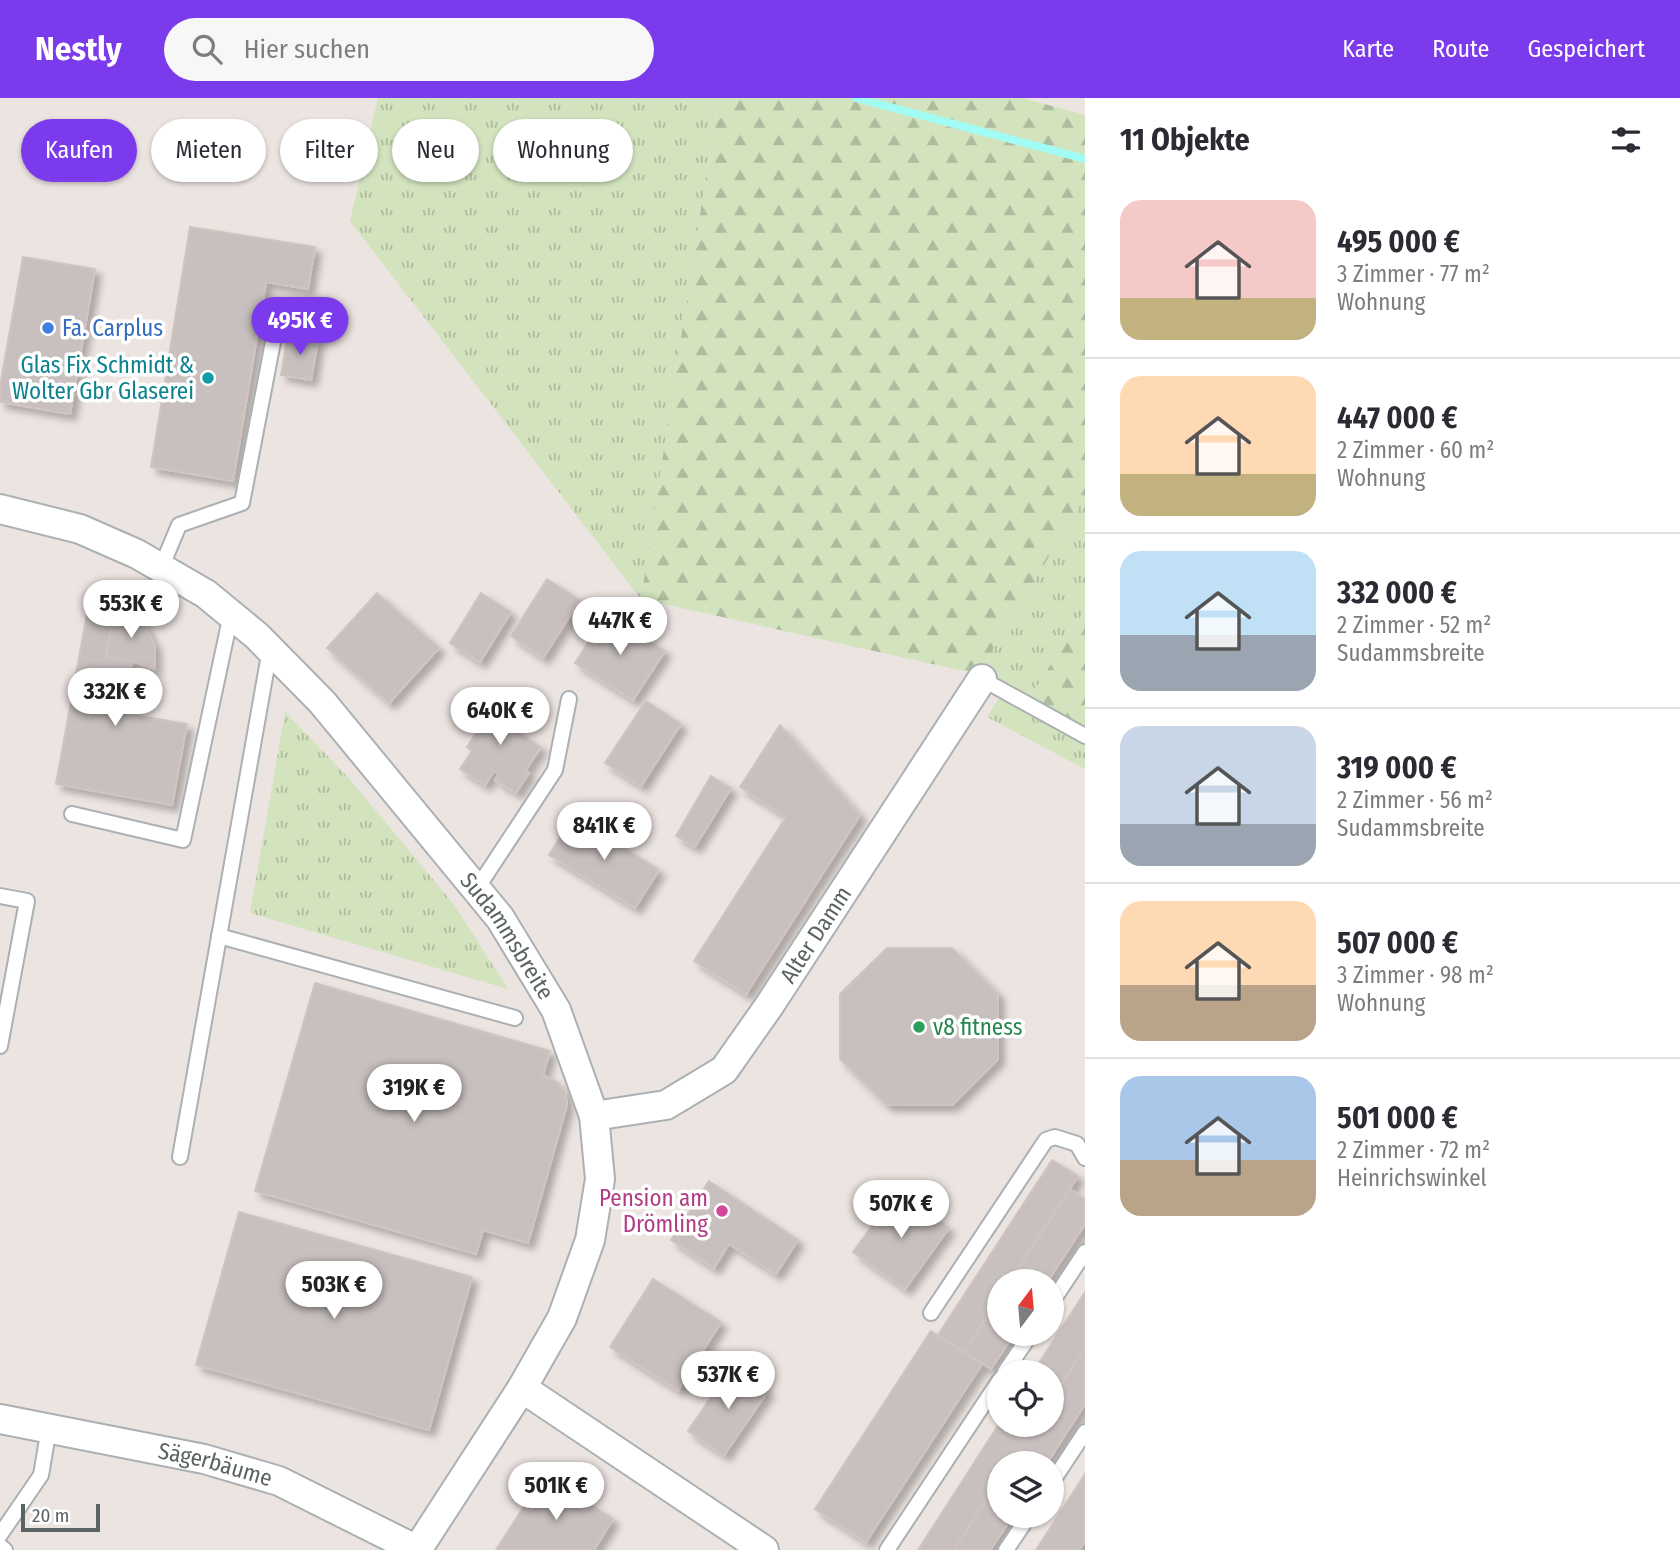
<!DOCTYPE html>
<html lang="de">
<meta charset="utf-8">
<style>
:root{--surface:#fff;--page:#f7f7f7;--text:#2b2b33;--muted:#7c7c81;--line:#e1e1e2;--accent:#7c3aed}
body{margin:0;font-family:"Fira Sans Condensed",sans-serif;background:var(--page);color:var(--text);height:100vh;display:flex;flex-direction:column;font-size:26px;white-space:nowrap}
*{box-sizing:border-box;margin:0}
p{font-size:23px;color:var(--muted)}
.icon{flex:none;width:38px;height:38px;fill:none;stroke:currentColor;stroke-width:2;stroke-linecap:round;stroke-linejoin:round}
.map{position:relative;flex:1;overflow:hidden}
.drawer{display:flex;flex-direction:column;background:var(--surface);width:595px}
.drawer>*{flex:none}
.guide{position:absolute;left:21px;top:21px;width:665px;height:63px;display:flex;gap:14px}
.needle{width:46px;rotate:16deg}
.controls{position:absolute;left:987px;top:1171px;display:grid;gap:14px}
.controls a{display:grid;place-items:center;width:77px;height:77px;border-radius:50%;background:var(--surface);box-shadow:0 2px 5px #0004;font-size:35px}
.scale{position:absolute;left:21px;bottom:18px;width:79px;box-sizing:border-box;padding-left:7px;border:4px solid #5a6262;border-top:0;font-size:19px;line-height:24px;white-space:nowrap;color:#5a6262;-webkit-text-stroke:5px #fff;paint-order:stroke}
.price{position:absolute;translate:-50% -60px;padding:0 16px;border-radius:24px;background:#fff;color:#222;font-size:23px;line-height:46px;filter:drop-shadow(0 2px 4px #0008)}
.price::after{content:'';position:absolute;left:50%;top:42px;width:21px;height:16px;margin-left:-10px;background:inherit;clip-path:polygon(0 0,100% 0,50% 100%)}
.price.on{background:var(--accent);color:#fff}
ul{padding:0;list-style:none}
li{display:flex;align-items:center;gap:21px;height:175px;padding:0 35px}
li+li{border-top:2px solid var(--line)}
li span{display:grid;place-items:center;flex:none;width:196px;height:140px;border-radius:21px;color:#555}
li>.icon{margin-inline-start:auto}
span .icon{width:84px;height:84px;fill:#fffc;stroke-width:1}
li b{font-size:30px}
h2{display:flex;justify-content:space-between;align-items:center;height:84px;padding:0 35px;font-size:30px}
.chip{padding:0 24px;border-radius:32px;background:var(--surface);box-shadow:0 2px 5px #0004;font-size:24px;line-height:63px}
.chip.on{background:var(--accent);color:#fff}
header{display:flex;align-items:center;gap:42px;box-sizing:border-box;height:98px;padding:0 35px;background:var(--accent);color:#fff}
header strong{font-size:33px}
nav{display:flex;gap:38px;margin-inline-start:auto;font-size:24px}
.search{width:490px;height:63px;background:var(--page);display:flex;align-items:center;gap:18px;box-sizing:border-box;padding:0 24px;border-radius:38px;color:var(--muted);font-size:26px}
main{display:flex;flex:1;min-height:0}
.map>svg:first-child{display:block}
.grass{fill:url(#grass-tufts)}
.forest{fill:url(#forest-firs)}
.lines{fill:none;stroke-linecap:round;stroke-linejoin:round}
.stream{stroke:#a2fcf4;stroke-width:8}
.building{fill:#c8c0bf;stroke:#d1c3c0;stroke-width:2;filter:url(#shadow)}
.service-casing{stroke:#abb1b2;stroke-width:18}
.minor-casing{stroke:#abb1b2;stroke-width:32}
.service{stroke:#fff;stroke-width:14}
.minor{stroke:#fff;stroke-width:28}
.shop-dot{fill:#3f7fe0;stroke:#fff;stroke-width:2.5}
.culture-dot{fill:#0f9aa8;stroke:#fff;stroke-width:2.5}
.leisure-dot{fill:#2e9e5b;stroke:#fff;stroke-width:2.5}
.hotel-dot{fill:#d1479c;stroke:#fff;stroke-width:2.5}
.labels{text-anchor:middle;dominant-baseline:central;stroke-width:7;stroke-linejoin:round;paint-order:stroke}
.shop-label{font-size:23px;fill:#366cbe;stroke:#fff;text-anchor:start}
.culture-label{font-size:23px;fill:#0d838f;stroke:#fff;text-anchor:end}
.street-label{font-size:23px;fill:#5a6262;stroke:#fff}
.leisure-label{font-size:23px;fill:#27864d;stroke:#fff;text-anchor:start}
.hotel-label{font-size:23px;fill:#b23c85;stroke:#fff;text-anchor:end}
</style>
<header>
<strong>Nestly</strong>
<div class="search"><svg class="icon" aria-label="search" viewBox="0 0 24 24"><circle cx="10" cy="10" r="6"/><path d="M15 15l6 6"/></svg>Hier suchen</div>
<nav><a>Karte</a><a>Route</a><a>Gespeichert</a></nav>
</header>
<main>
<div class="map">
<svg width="1085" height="1452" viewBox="0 0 1085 1452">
<defs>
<pattern id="grass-tufts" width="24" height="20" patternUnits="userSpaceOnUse" patternTransform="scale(1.75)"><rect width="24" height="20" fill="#d2e3be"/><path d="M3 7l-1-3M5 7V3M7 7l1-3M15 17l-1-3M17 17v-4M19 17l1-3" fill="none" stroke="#adbb9e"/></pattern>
<pattern id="forest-firs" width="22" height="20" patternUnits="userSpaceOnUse" patternTransform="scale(1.75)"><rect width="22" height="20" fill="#d2e3be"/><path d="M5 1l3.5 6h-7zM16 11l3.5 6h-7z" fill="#adbb9e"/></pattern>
<filter id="shadow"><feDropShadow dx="6" dy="6" stdDeviation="3.5" flood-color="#0004"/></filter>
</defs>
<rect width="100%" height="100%" fill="#ece4e1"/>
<g class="grass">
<polygon points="378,0 718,0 641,501 350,123"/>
<polygon points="1085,399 1085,511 1028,603 1085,628 1085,671 987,619 1005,591 978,576"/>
<polygon points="285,614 347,678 455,808 508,891 250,815"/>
</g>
<g class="forest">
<polygon points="718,0 1023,0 1085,17 1085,399 978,576 641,501"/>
<polygon points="1085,511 1085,628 1028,603"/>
</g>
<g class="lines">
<polyline class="stream" points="856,0 1085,61"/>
</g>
<g class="building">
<polygon points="190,129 315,149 308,191 266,184 233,383 151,369"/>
<polygon points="23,159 95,171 70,316 0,304 0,288"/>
<polygon points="288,236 318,241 311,282 281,277"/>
<polygon points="547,481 580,502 543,560 511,538"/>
<polygon points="377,495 439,550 389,605 327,550"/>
<polygon points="481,495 511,514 480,564 450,545"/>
<polygon points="89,505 115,510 106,558 132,563 123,615 187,626 172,707 56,686"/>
<polygon points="115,510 138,519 145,528 155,548 155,571 132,563 106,558"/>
<polygon points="607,515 665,553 633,602 575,565"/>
<polygon points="494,595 521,613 511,630 541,649 525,673 529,675 516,695 495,682 499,676 494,673 485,687 460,671 472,653 467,649 479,630 473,627"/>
<polygon points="646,603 681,626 641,688 605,665"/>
<polygon points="780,627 860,717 746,896 694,863 786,719 740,689"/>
<polygon points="711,678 731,690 695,749 676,738"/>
<polygon points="573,718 659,772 635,810 549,757"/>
<polygon points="887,850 952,850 998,896 998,961 952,1007 887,1007 840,961 840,896"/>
<polygon points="315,885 550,953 543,977 557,984 565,994 567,1007 528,1145 483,1132 476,1156 255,1093"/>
<polygon points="1052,1062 1078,1078 1010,1183 999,1183 999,1200 964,1254 938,1237"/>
<polygon points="709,1083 798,1142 776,1176 729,1146 714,1170 671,1142"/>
<polygon points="1070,1091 1085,1101 1085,1126 1048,1183 1010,1183"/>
<polygon points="897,1093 949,1130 905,1191 853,1154"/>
<polygon points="239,1114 472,1179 429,1332 196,1267"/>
<polygon points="653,1181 721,1224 678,1292 610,1249"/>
<polygon points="1085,1194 1085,1250 1052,1301 1052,1274 1033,1274"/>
<polygon points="999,1200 999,1236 1014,1236 991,1271 964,1254"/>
<polygon points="931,1233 982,1266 866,1444 815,1411"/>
<polygon points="1085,1250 1085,1306 1047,1365 1011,1365 1035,1326 1052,1326 1052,1301"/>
<polygon points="732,1268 768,1293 724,1357 688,1333"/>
<polygon points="999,1326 1035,1326 1011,1365 999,1365 999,1382 954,1452 918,1452"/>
<polygon points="1085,1376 1085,1443 1079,1452 1036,1452"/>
<polygon points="544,1377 613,1421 594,1452 496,1452"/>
<polygon points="999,1382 999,1418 1013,1418 990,1452 954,1452"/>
</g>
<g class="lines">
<defs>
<g id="service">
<polyline points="161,470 179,427 242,405 278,218"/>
<polyline points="982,581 1085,638"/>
<polyline points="72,716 183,742 231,516"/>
<polyline points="476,792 555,672 569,601"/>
<polyline points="0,798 27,803 0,948"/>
<polyline points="219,838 515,920"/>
<polyline points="180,1059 270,551"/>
<polyline points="1052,1204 1085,1154"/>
<polyline points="931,1215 1046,1042 1055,1039 1077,1046 1085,1060"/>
<polyline points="1005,1274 1031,1236"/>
<polyline points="1052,1384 1085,1334"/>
<polyline points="0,1437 41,1377 49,1330"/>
<polyline points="0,1448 5,1452"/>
<polyline points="887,1452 999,1283"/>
<polyline points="1006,1452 1029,1418"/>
</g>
<g id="minor">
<path id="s1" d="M 0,411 L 80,431 L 137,456 L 206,496 L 257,538 L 322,604 L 500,820 L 556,912 L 594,1018 L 600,1081 L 590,1142 L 562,1220 L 522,1290 L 417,1452"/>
<path id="s2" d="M 594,1018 L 666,1007 L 724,972 L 769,908 L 982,581"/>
<polyline points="522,1290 764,1452"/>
<path id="s3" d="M 0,1321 L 204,1361 L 279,1383 L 417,1452"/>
</g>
</defs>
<use href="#service" class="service-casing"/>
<use href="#minor" class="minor-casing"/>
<use href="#service" class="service"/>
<use href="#minor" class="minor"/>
</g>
<circle class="shop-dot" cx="48" cy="230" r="7"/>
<circle class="culture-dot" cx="208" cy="280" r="7"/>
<circle class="leisure-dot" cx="919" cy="929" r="7"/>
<circle class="hotel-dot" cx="722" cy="1113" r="7"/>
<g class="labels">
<g class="shop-label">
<text x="62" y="230">Fa. Carplus</text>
</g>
<g class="culture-label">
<text x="194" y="267">Glas Fix Schmidt &amp;<tspan x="194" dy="26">Wolter Gbr Glaserei</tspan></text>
</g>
<g class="street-label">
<text stroke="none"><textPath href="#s2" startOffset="304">Alter Damm</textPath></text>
<text stroke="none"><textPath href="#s1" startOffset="682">Sudammsbreite</textPath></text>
<text stroke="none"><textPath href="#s3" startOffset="220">Sägerbäume</textPath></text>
</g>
<g class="leisure-label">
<text x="933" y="929">v8 fitness</text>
</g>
<g class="hotel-label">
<text x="708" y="1100">Pension am<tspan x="708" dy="26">Drömling</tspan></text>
</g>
</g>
</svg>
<div class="controls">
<a><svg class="needle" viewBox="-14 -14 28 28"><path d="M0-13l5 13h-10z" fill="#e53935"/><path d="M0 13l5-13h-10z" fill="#7c7c81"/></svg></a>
<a><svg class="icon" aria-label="locate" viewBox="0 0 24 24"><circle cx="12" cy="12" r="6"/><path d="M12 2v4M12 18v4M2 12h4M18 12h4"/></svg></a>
<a><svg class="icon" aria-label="layers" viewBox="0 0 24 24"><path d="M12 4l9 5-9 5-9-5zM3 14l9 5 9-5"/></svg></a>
</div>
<div class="scale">20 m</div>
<b class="price on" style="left:300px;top:259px">495K €</b>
<b class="price" style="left:131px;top:542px">553K €</b>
<b class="price" style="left:620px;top:559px">447K €</b>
<b class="price" style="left:115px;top:630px">332K €</b>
<b class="price" style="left:500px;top:649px">640K €</b>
<b class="price" style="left:604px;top:764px">841K €</b>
<b class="price" style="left:414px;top:1026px">319K €</b>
<b class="price" style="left:901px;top:1142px">507K €</b>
<b class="price" style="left:334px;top:1223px">503K €</b>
<b class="price" style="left:728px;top:1313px">537K €</b>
<b class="price" style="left:556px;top:1424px">501K €</b>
<div class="guide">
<a class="chip on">Kaufen</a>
<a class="chip">Mieten</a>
<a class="chip">Filter</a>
<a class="chip">Neu</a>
<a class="chip">Wohnung</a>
</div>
</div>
<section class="drawer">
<h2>11 Objekte<svg class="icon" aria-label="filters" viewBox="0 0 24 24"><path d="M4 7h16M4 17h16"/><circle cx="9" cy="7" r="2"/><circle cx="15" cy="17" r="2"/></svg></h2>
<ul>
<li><span style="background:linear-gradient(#f6c9c9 70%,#c2b280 0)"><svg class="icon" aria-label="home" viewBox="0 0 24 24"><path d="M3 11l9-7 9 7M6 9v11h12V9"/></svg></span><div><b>495 000 €</b><p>3 Zimmer · 77 m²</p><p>Wohnung</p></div></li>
<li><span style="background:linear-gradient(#ffd9b3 70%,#c2b280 0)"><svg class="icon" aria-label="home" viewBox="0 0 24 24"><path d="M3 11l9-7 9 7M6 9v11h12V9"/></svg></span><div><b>447 000 €</b><p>2 Zimmer · 60 m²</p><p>Wohnung</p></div></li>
<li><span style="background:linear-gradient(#bfe0f5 60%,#9aa5b1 0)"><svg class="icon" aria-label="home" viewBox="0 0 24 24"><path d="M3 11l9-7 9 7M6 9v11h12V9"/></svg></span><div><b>332 000 €</b><p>2 Zimmer · 52 m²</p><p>Sudammsbreite</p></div></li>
<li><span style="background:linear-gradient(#c9d6e8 70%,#9aa5b1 0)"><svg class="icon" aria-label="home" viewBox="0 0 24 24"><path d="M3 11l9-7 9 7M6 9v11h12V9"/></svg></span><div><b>319 000 €</b><p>2 Zimmer · 56 m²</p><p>Sudammsbreite</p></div></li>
<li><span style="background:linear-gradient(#ffd9b3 60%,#b9a48a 0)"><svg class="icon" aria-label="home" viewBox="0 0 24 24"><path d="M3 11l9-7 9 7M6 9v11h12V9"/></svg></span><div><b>507 000 €</b><p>3 Zimmer · 98 m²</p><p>Wohnung</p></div></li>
<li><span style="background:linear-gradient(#a9c7e8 60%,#b9a48a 0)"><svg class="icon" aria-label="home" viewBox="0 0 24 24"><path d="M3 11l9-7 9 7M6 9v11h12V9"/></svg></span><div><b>501 000 €</b><p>2 Zimmer · 72 m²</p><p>Heinrichswinkel</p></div></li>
</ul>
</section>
</main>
